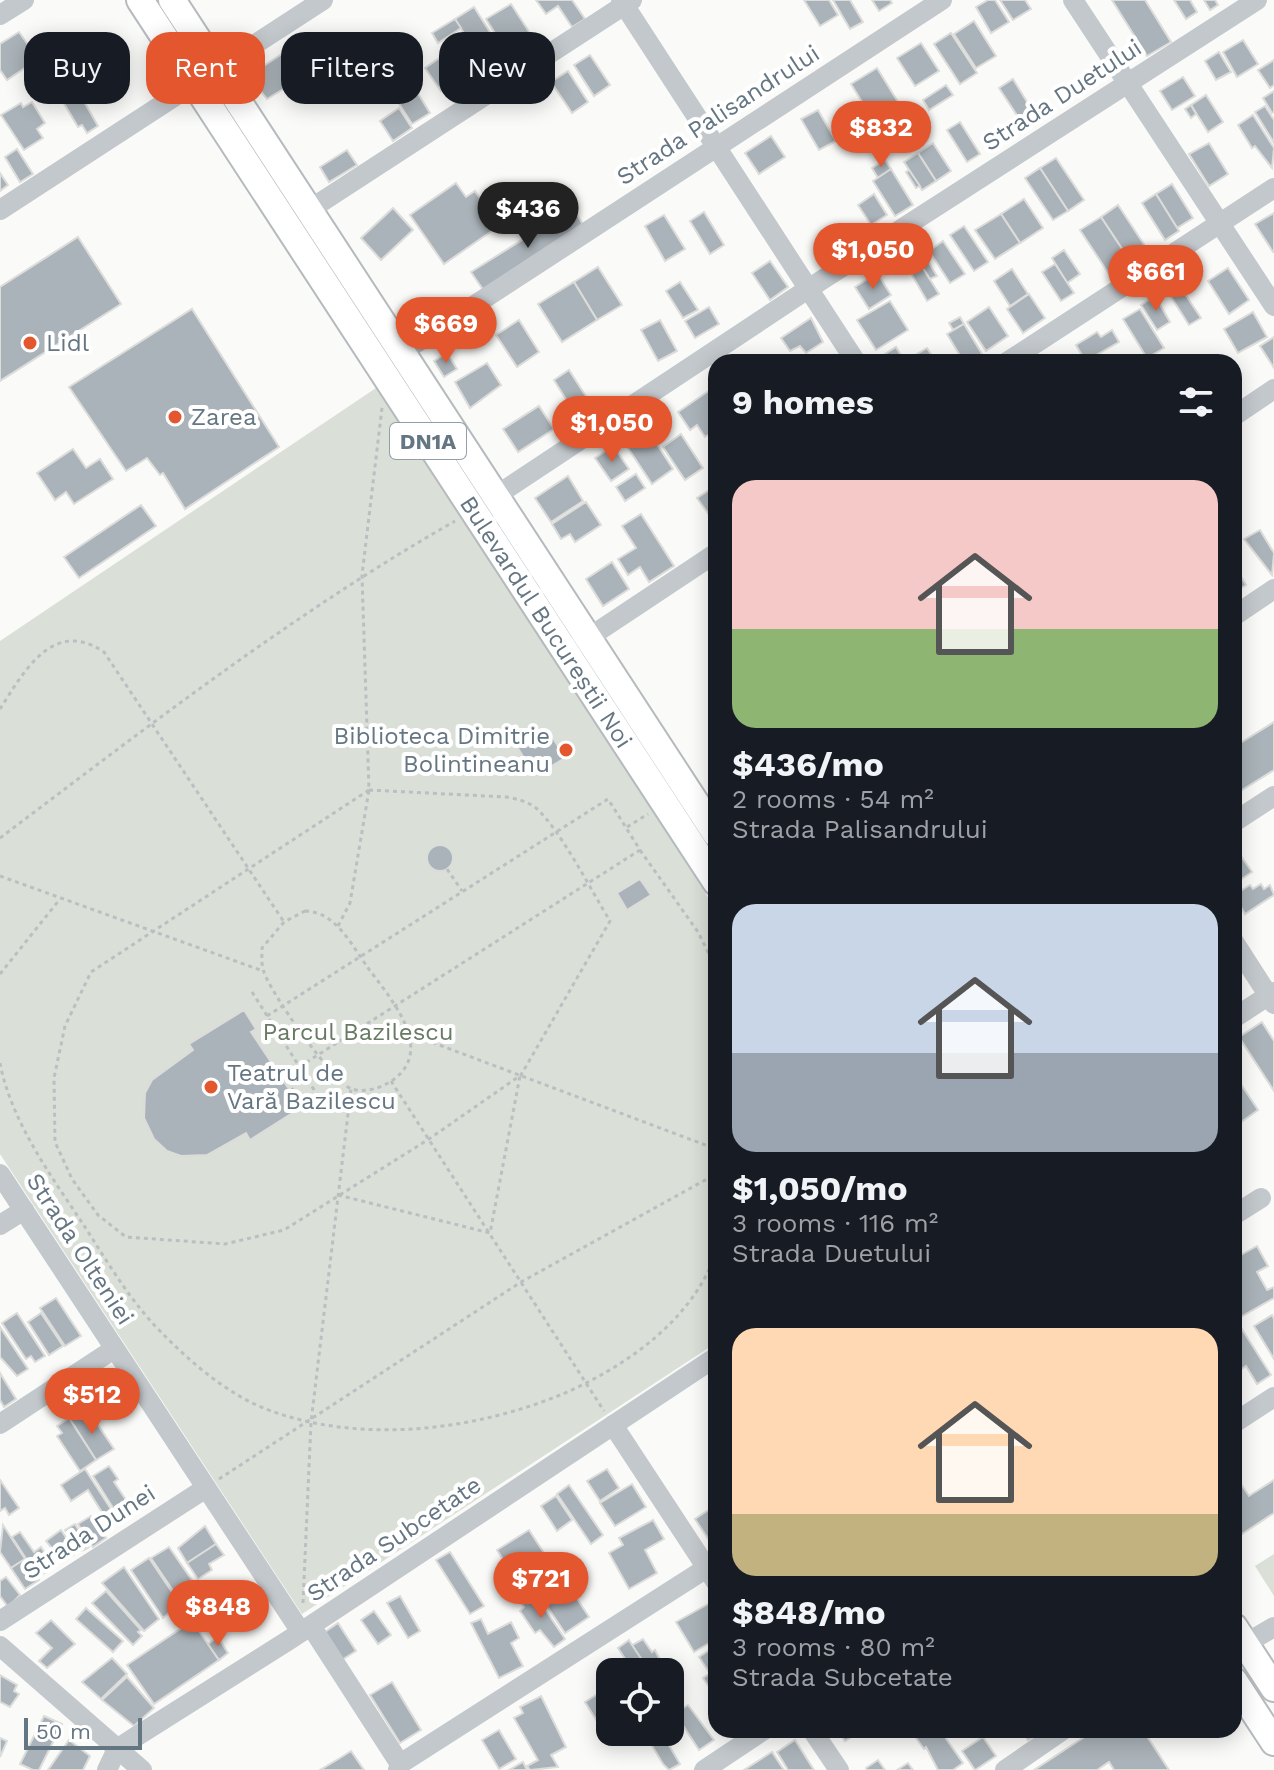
<!DOCTYPE html>
<meta charset="utf-8">
<style>
:root{--surface:#171b24;--page:#242831;--text:#f1f3f6;--muted:#9ea1a6;--accent:#e4572e}
body{margin:0;font-family:"Work Sans",sans-serif;background:var(--page);color:var(--text);height:100vh;display:flex;flex-direction:column;font-size:30px;white-space:nowrap}
*{box-sizing:border-box;margin:0}
p{font-size:26px;color:var(--muted)}
.icon{flex:none;width:44px;height:44px;fill:none;stroke:currentColor;stroke-width:2;stroke-linecap:round;stroke-linejoin:round}
.map{position:relative;flex:1;overflow:hidden}
.sheet{position:absolute;left:708px;top:354px;width:534px;height:1384px;display:flex;flex-direction:column;background:var(--surface);border-radius:24px;box-shadow:0 4px 20px #0003}
.sheet>*{flex:none}
.hud{position:absolute;left:24px;top:32px;width:564px;height:72px;display:flex;gap:16px}
.tools{position:absolute;left:596px;top:1658px;display:grid;gap:16px}
.tools a{display:grid;place-items:center;width:88px;height:88px;border-radius:16px;background:var(--surface);box-shadow:0 4px 20px #0003;font-size:40px}
.scale{position:absolute;left:24px;bottom:20px;width:118px;box-sizing:border-box;padding-left:8px;border:4px solid #657683;border-top:0;font-size:22px;line-height:28px;white-space:nowrap;color:#657683;-webkit-text-stroke:6px #fff;paint-order:stroke}
.price{position:absolute;translate:-50% -68px;padding:0 18px;border-radius:28px;background:var(--accent);color:#fff;font-size:26px;line-height:52px;filter:drop-shadow(0 2px 4px #0008)}
.price::after{content:'';position:absolute;left:50%;top:48px;width:24px;height:18px;margin-left:-12px;background:inherit;clip-path:polygon(0 0,100% 0,50% 100%)}
.price.current{background:#222;color:#fff}
ul{padding:0;list-style:none}
li{display:grid;align-content:center;gap:16px;height:424px;padding:0 24px}
li span{display:grid;place-items:center;height:248px;border-radius:24px;color:#555}
li>.icon{margin-inline-start:auto}
span .icon{width:144px;height:144px;fill:#fffc;stroke-width:1}
li b{font-size:34px}
h2{display:flex;justify-content:space-between;align-items:center;height:96px;padding:0 24px;font-size:34px}
.tag{padding:0 28px;border-radius:24px;background:var(--surface);box-shadow:0 4px 20px #0003;font-size:28px;line-height:72px}
.tag.current{background:var(--accent);color:#fff}
.map>svg:first-child{display:block}
.green{fill:#dadfd7}
.building{fill:#aab3b9;stroke:#dcdcda;stroke-width:2;fill-rule:evenodd}
.lines{fill:none;stroke-linecap:round;stroke-linejoin:round}
.major-casing{stroke:#b5babe;stroke-width:30}
.path{stroke:#bbbfc2;stroke-width:3;stroke-dasharray:4 4;stroke-linecap:butt}
.minor{stroke:#c3c8cc;stroke-width:20}
.major{stroke:#fff;stroke-width:26}
.poi-dot{fill:#e4572e;stroke:#fff;stroke-width:3}
.labels{text-anchor:middle;dominant-baseline:central;stroke-width:8;stroke-linejoin:round;paint-order:stroke}
.shield{fill:#fff;stroke:#939fa8;stroke-width:2}
.shield-label{font-size:22px;font-weight:bold;fill:#657683}
.street-label{font-size:24px;fill:#657683;stroke:#fff}
.poi-label{font-size:24px;fill:#657683;stroke:#fff;text-anchor:start}
.park-label{font-size:24px;fill:#687a64;stroke:#fff}
</style>
<div class="map">
<svg width="1274" height="1770" viewBox="0 0 1274 1770">
<rect width="100%" height="100%" fill="#fafaf8"/>
<g class="green">
<polygon points="379,386 716,910 716,1343 302,1614 0,1154 0,641"/>
<polygon points="1274,1554 1274,1596 1255,1566"/>
</g>
<g class="building">
<polygon points="536,0 572,0 585,19 572,27 558,6 546,14"/>
<polygon points="804,0 829,0 838,15 820,26"/>
<polygon points="833,0 850,0 863,22 850,29"/>
<polygon points="872,0 890,0 892,3 879,11"/>
<polygon points="988,0 995,0 1009,22 991,33 976,7"/>
<polygon points="1000,0 1025,0 1031,9 1013,20"/>
<polygon points="1112,0 1145,0 1171,42 1147,56"/>
<polygon points="1174,0 1190,0 1197,12 1186,19"/>
<polygon points="1204,0 1215,0 1218,5 1210,10"/>
<polygon points="511,4 537,44 512,60 486,19"/>
<polygon points="474,7 507,59 488,71 455,19"/>
<polygon points="455,19 461,28 438,43 432,33"/>
<polygon points="974,21 996,56 976,68 954,34"/>
<polygon points="19,32 38,59 7,80 0,70 0,44"/>
<polygon points="951,33 977,73 960,84 934,44"/>
<polygon points="1243,40 1258,64 1237,77 1223,52"/>
<polygon points="302,41 320,69 317,71 321,80 300,93 293,83 267,99 248,76"/>
<polygon points="921,43 939,71 915,86 897,58"/>
<polygon points="1219,52 1231,72 1216,80 1205,61"/>
<polygon points="590,55 610,85 594,96 574,65"/>
<polygon points="441,57 457,80 441,91 425,68"/>
<polygon points="1274,60 1274,85 1270,88 1258,70"/>
<polygon points="877,68 898,102 872,118 851,84"/>
<polygon points="568,71 588,102 572,113 551,82"/>
<polygon points="1183,77 1195,96 1172,110 1160,91"/>
<polygon points="409,79 430,113 412,124 391,91"/>
<polygon points="1013,79 1035,115 1022,123 999,88"/>
<polygon points="946,85 953,95 929,110 923,100"/>
<polygon points="78,91 98,126 87,133 82,125 78,127 62,100"/>
<polygon points="1274,91 1274,112 1272,113 1263,98"/>
<polygon points="1206,95 1223,122 1208,132 1191,105"/>
<polygon points="32,102 45,123 37,129 43,138 24,150 1,115 21,103 23,107"/>
<polygon points="1191,105 1196,114 1191,118 1185,109"/>
<polygon points="1265,106 1274,120 1274,143 1255,112"/>
<polygon points="399,108 412,128 393,141 380,121"/>
<polygon points="818,110 836,141 819,150 801,119"/>
<polygon points="1253,115 1274,148 1272,168 1255,146 1252,148 1238,125"/>
<polygon points="960,122 980,154 967,162 947,130"/>
<polygon points="771,136 785,157 759,174 745,153"/>
<polygon points="933,143 951,171 936,181 918,153"/>
<polygon points="1209,143 1228,174 1209,186 1189,154"/>
<polygon points="17,149 33,174 20,182 5,157"/>
<polygon points="347,150 357,165 329,182 320,167"/>
<polygon points="918,153 936,181 922,190 904,162"/>
<polygon points="1056,158 1084,200 1068,211 1040,168"/>
<polygon points="885,160 891,169 878,178 872,168"/>
<polygon points="1040,168 1068,211 1053,220 1025,178"/>
<polygon points="891,169 913,205 895,216 873,181"/>
<polygon points="909,170 920,186 916,188 906,172"/>
<polygon points="0,173 8,185 0,191"/>
<polygon points="456,183 466,197 475,191 499,226 444,264 410,215"/>
<polygon points="1172,184 1193,218 1177,228 1156,194"/>
<polygon points="874,194 887,215 871,225 858,205"/>
<polygon points="1156,194 1179,231 1165,240 1142,203"/>
<polygon points="1024,199 1043,228 1020,243 1001,214"/>
<polygon points="1118,205 1147,249 1130,261 1101,217"/>
<polygon points="393,208 413,230 381,260 361,238"/>
<polygon points="573,208 585,228 484,291 471,272"/>
<polygon points="704,212 724,245 710,254 690,221"/>
<polygon points="1274,213 1274,252 1273,252 1255,224"/>
<polygon points="1001,214 1020,243 995,259 975,230"/>
<polygon points="664,215 685,249 665,261 645,226"/>
<polygon points="1101,217 1130,261 1109,274 1080,230"/>
<polygon points="964,226 988,262 974,271 950,235"/>
<polygon points="78,237 121,304 0,381 0,287"/>
<polygon points="943,241 965,274 950,283 929,251"/>
<polygon points="1064,250 1080,274 1067,283 1052,258"/>
<polygon points="913,252 939,294 927,301 902,258"/>
<polygon points="925,256 937,276 930,279 918,260"/>
<polygon points="770,261 788,287 770,300 752,273"/>
<polygon points="1055,264 1074,293 1061,301 1042,272"/>
<polygon points="598,267 622,305 597,320 574,282"/>
<polygon points="1228,268 1249,300 1229,314 1208,281"/>
<polygon points="1012,269 1028,294 1010,306 994,281"/>
<polygon points="877,273 891,295 869,309 855,287"/>
<polygon points="574,282 597,320 562,342 538,304"/>
<polygon points="680,282 698,310 683,318 666,291"/>
<polygon points="1177,282 1201,318 1189,325 1166,289"/>
<polygon points="1029,294 1045,318 1023,333 1007,309"/>
<polygon points="1155,296 1170,322 1157,330 1141,305"/>
<polygon points="890,301 908,330 876,350 857,320"/>
<polygon points="709,307 719,324 695,338 685,321"/>
<polygon points="989,307 1008,336 986,351 967,322"/>
<polygon points="192,309 279,447 185,509 163,473 160,475 147,458 126,471 69,387"/>
<polygon points="1140,309 1164,348 1147,358 1123,319"/>
<polygon points="1253,312 1267,337 1238,353 1224,329"/>
<polygon points="960,317 964,324 953,330 949,323"/>
<polygon points="811,318 823,342 806,353 800,346 790,351 781,338"/>
<polygon points="519,320 539,352 517,367 496,335"/>
<polygon points="660,320 677,351 658,361 641,330"/>
<polygon points="964,324 982,354 968,362 964,362 947,334"/>
<polygon points="1112,330 1119,342 1098,354 1103,362 1086,362 1076,345 1097,332 1101,337"/>
<polygon points="1274,337 1274,368 1260,346"/>
<polygon points="896,347 905,362 890,362 885,354"/>
<polygon points="927,348 936,362 908,362 907,360"/>
<polygon points="447,353 457,369 444,377 434,361"/>
<polygon points="487,363 501,385 470,408 455,382"/>
<polygon points="569,370 596,412 580,422 554,380"/>
<polygon points="710,390 716,398 716,430 705,437 697,425 690,430 678,412"/>
<polygon points="539,406 554,429 518,452 503,429"/>
<polygon points="643,434 646,439 651,435 673,469 652,484 626,445"/>
<polygon points="681,434 703,468 685,480 663,447"/>
<polygon points="613,446 629,469 611,481 595,458"/>
<polygon points="73,449 86,468 100,459 113,479 74,504 66,492 55,500 37,473"/>
<polygon points="636,474 645,488 625,501 616,487"/>
<polygon points="568,476 583,501 551,522 535,498"/>
<polygon points="714,487 716,490 715,523 697,498"/>
<polygon points="586,502 601,525 575,542 570,534 561,539 552,524"/>
<polygon points="141,505 156,526 79,578 64,557"/>
<polygon points="641,514 674,566 649,582 640,567 628,575 618,559 636,548 622,526"/>
<polygon points="1260,530 1274,553 1272,575 1244,539"/>
<polygon points="612,562 629,589 603,606 586,579"/>
<polygon points="1234,565 1246,585 1234,592"/>
<polygon points="1274,722 1274,770 1234,795 1234,747"/>
<polygon points="529,738 535,748 553,738 565,758 535,776 516,745"/>
<circle cx="440" cy="858" r="13"/>
<polygon points="1234,846 1252,872 1234,884"/>
<polygon points="640,879 651,895 627,910 617,893"/>
<polygon points="1261,884 1264,889 1270,885 1274,895 1245,914 1234,895 1250,885 1253,889"/>
<path d="M 244,1010 L 256,1029 L 251,1032 L 289,1089 L 293,1086 L 305,1105 L 250,1140 L 246,1133 L 207,1155 L 181,1156 L 167,1151 L 154,1139 L 144,1118 L 145,1093 L 152,1080 L 193,1050 L 189,1044 ZM 197,1062 L 236,1125 L 212,1140 L 195,1144 L 172,1137 L 159,1118 L 157,1106 L 165,1084 Z"/>
<polygon points="244,1010 256,1029 251,1032 289,1089 293,1086 305,1105 250,1140 246,1133 207,1155 181,1156 167,1151 154,1139 144,1118 145,1093 152,1080 193,1050 189,1044"/>
<polygon points="244,1010 256,1029 251,1032 289,1089 293,1086 305,1105 250,1140 246,1133 207,1155 181,1156 167,1151 154,1139 144,1118 145,1093 152,1080 193,1050 189,1044"/>
<polygon points="1262,1022 1274,1041 1274,1091 1239,1037"/>
<polygon points="1234,1074 1258,1110 1241,1122 1234,1112"/>
<polygon points="1257,1246 1268,1266 1257,1272 1267,1290 1274,1287 1274,1298 1237,1319 1234,1259"/>
<polygon points="56,1298 81,1336 65,1346 40,1308"/>
<polygon points="17,1313 45,1356 35,1362 31,1356 26,1359 2,1323"/>
<polygon points="41,1313 63,1346 49,1355 28,1322"/>
<polygon points="1272,1315 1274,1319 1274,1359 1254,1326"/>
<polygon points="1238,1323 1271,1375 1257,1384 1246,1366 1236,1373 1234,1369 1234,1325"/>
<polygon points="0,1327 28,1369 17,1376 0,1357"/>
<polygon points="0,1373 16,1399 4,1407 0,1400"/>
<polygon points="80,1413 84,1418 89,1415 96,1422 114,1449 96,1460 70,1419"/>
<polygon points="69,1418 96,1460 80,1471 57,1436 62,1433 57,1426"/>
<polygon points="109,1466 118,1479 114,1482 128,1503 115,1511 93,1476"/>
<polygon points="85,1469 116,1517 108,1522 88,1490 71,1501 61,1485"/>
<polygon points="607,1469 619,1488 600,1501 587,1481"/>
<polygon points="1234,1474 1249,1496 1274,1480 1274,1513 1239,1536 1234,1529"/>
<polygon points="0,1480 19,1508 9,1515 5,1508 0,1511"/>
<polygon points="632,1484 646,1507 615,1526 600,1503"/>
<polygon points="569,1485 603,1535 591,1544 557,1494"/>
<polygon points="556,1496 572,1520 557,1531 541,1506"/>
<polygon points="716,1505 716,1539 711,1543 695,1519"/>
<polygon points="91,1516 106,1538 93,1547 78,1524"/>
<polygon points="653,1520 664,1539 645,1550 657,1573 629,1589 609,1553 623,1545 619,1538"/>
<polygon points="75,1524 89,1547 84,1550 78,1551 65,1530"/>
<polygon points="3,1525 25,1559 11,1568 0,1552"/>
<polygon points="205,1526 216,1544 187,1563 178,1548"/>
<polygon points="61,1530 76,1553 63,1562 46,1541"/>
<polygon points="529,1530 546,1556 514,1577 497,1550"/>
<polygon points="20,1532 34,1552 41,1547 54,1567 38,1577 12,1537"/>
<polygon points="216,1544 224,1555 209,1564 212,1570 198,1579 187,1563"/>
<polygon points="169,1547 196,1586 178,1598 151,1558"/>
<polygon points="450,1552 484,1606 470,1614 436,1560"/>
<polygon points="149,1558 180,1604 163,1618 131,1570"/>
<polygon points="25,1559 39,1580 25,1589 11,1568"/>
<polygon points="124,1567 159,1619 144,1631 102,1583"/>
<polygon points="6,1577 20,1595 8,1607 0,1596 0,1581"/>
<polygon points="548,1586 563,1601 574,1594 589,1617 565,1633 538,1593"/>
<polygon points="106,1591 141,1630 138,1632 142,1636 133,1645 92,1603"/>
<polygon points="535,1594 565,1639 554,1647 540,1630 535,1633 520,1611 524,1607 521,1603"/>
<polygon points="400,1596 420,1631 408,1638 387,1603"/>
<polygon points="710,1603 716,1613 716,1639 694,1652 676,1622"/>
<polygon points="86,1608 123,1641 113,1652 76,1619"/>
<polygon points="374,1611 391,1635 378,1644 361,1620"/>
<polygon points="481,1619 488,1634 511,1622 519,1638 511,1643 523,1666 499,1678 471,1623"/>
<polygon points="51,1620 75,1644 47,1668 39,1661 52,1648 36,1633"/>
<polygon points="192,1621 219,1660 154,1704 127,1665"/>
<polygon points="338,1623 356,1651 340,1661 322,1634"/>
<polygon points="218,1637 228,1653 219,1660 208,1644"/>
<polygon points="643,1639 652,1652 655,1650 666,1672 650,1672 632,1645"/>
<polygon points="629,1640 632,1645 650,1672 634,1672 618,1648"/>
<polygon points="716,1646 716,1668 709,1672 699,1657"/>
<polygon points="112,1658 127,1674 101,1699 82,1682"/>
<polygon points="716,1669 716,1697 703,1678"/>
<polygon points="0,1675 17,1685 14,1691 19,1694 10,1707 0,1702"/>
<polygon points="127,1677 154,1708 134,1726 102,1700"/>
<polygon points="392,1682 421,1730 400,1743 370,1695"/>
<polygon points="610,1686 610,1730 605,1734 585,1702"/>
<polygon points="541,1696 566,1747 551,1755 558,1767 530,1770 527,1766 538,1760 514,1718 523,1713 520,1707"/>
<polygon points="688,1705 714,1740 699,1750 675,1713"/>
<polygon points="44,1716 62,1724 39,1770 33,1770 20,1764"/>
<polygon points="499,1730 516,1759 499,1769 482,1740"/>
<polygon points="838,1730 862,1730 845,1741"/>
<polygon points="915,1730 940,1730 963,1763 953,1770 938,1770 926,1747 924,1749 914,1735"/>
<polygon points="1022,1730 1044,1730 1028,1740"/>
<polygon points="1095,1730 1143,1730 1169,1770 1114,1770 1109,1762 1097,1770 1034,1770"/>
<polygon points="644,1732 661,1732 680,1764 669,1770 663,1764"/>
<polygon points="983,1737 996,1756 975,1770 962,1751"/>
<polygon points="0,1738 7,1741 0,1757"/>
<polygon points="69,1740 90,1756 83,1770 48,1770"/>
<polygon points="795,1740 814,1770 788,1770 777,1752"/>
<polygon points="351,1751 364,1770 320,1770 340,1758"/>
<polygon points="772,1752 784,1770 744,1770"/>
<polygon points="878,1760 885,1770 867,1770 866,1768"/>
<polygon points="523,1762 527,1770 509,1770"/>
<polygon points="908,1763 913,1770 897,1770"/>
</g>
<g class="lines">
<defs>
<g id="major">
<polyline points="140,0 716,882"/>
<polyline points="172,0 716,834"/>
<polyline points="1234,1627 1274,1688"/>
<polyline points="1234,1681 1274,1742"/>
</g>
</defs>
<use href="#major" class="major-casing"/>
<g class="path">
<path d="M 0,709 C 23,673 53,617 104,652 L 284,922"/>
<path d="M 369,790 L 506,797 C 517,799 527,801 536,808 C 560,829 592,892 610,921 L 521,1075 L 429,1139 L 284,1230 L 225,1244 L 126,1237 L 98,1215 L 72,1179 L 55,1142 L 54,1078 L 65,1026 L 91,972 Z"/>
<polyline points="627,827 648,814"/>
<path d="M 0,838 C 147,727 294,613 455,521"/>
<polyline points="640,850 698,932 716,968"/>
<polyline points="447,869 462,891"/>
<polyline points="0,876 263,971"/>
<path d="M 305,911 C 335,912 349,941 366,965 C 388,996 437,1048 393,1080 C 381,1088 366,1093 352,1089 C 334,1084 270,992 264,972 C 261,965 262,956 262,948 L 284,922 Z"/>
<polyline points="338,926 350,903 369,790 362,575 382,408"/>
<polyline points="0,974 60,899"/>
<polyline points="252,992 318,1096"/>
<polyline points="267,1016 608,799 640,850 299,1067"/>
<polyline points="410,1034 716,1149"/>
<path d="M 0,1063 C 11,1121 51,1176 83,1224 C 107,1261 130,1301 161,1332 C 192,1364 232,1398 274,1412 C 366,1444 477,1430 565,1393 C 628,1365 692,1320 716,1253"/>
<polyline points="391,1081 604,1411"/>
<polyline points="338,1195 490,1233 520,1076"/>
<polyline points="219,1479 521,1282 716,1174"/>
<polyline points="303,1603 311,1422 351,1089"/>
</g>
<g class="minor">
<polyline points="621,0 856,362"/>
<polyline points="1073,0 1274,306"/>
<polyline points="0,15 24,0"/>
<polyline points="0,210 323,0"/>
<polyline points="309,210 632,0"/>
<polyline points="401,353 942,0"/>
<polyline points="1007,362 1274,188"/>
<polyline points="1234,416 1274,389"/>
<polyline points="494,497 808,289 1257,0"/>
<polyline points="1234,616 1274,589"/>
<polyline points="576,646 716,553"/>
<polyline points="1234,822 1274,796"/>
<polyline points="1234,942 1274,1004"/>
<polyline points="1234,1018 1274,992"/>
<polyline points="0,1174 301,1632"/>
<polyline points="1234,1215 1261,1198"/>
<polyline points="0,1225 24,1210"/>
<polyline points="1234,1423 1274,1397"/>
<polyline points="0,1424 114,1349"/>
<polyline points="613,1425 716,1582"/>
<polyline points="0,1621 206,1488"/>
<polyline points="311,1626 400,1764"/>
<polyline points="1245,1644 1274,1627"/>
<polyline points="0,1646 142,1770"/>
<polyline points="812,1730 839,1770"/>
<polyline points="107,1770 117,1749 137,1736 289,1640 716,1357"/>
<polyline points="398,1770 400,1764 716,1562"/>
<polyline points="704,1770 764,1730"/>
<polyline points="1005,1770 1063,1730"/>
</g>
<use href="#major" class="major"/>
</g>
<g class="poi-dot">
<circle cx="30" cy="343" r="8"/>
<circle cx="175" cy="417" r="8"/>
<circle cx="566" cy="750" r="8"/>
<circle cx="211" cy="1087" r="8"/>
</g>
<g class="labels">
<rect class="shield" x="390" y="423" width="76" height="36" rx="6"/>
<g class="shield-label">
<text x="428" y="441">DN1A</text>
</g>
<g class="street-label">
<text transform="translate(1062 95) rotate(-33)">Strada Duetului</text>
<text transform="translate(718 115) rotate(-33)">Strada Palisandrului</text>
<text transform="translate(546 622) rotate(57)">Bulevardul Bucureștii Noi</text>
<text transform="translate(80 1249) rotate(57)">Strada Olteniei</text>
<text transform="translate(89 1532) rotate(-33)">Strada Dunei</text>
<text transform="translate(394 1539) rotate(-34)">Strada Subcetate</text>
</g>
<g class="poi-label">
<text x="46" y="343">Lidl</text>
<text x="191" y="417">Zarea</text>
<text x="550" y="736" text-anchor="end">Biblioteca Dimitrie<tspan x="550" dy="28">Bolintineanu</tspan></text>
<text x="227" y="1073">Teatrul de<tspan x="227" dy="28">Vară Bazilescu</tspan></text>
</g>
<g class="park-label">
<text x="358" y="1032">Parcul Bazilescu</text>
</g>
</g>
</svg>
<div class="tools">
<a><svg class="icon" aria-label="locate" viewBox="0 0 24 24"><circle cx="12" cy="12" r="6"/><path d="M12 2v4M12 18v4M2 12h4M18 12h4"/></svg></a>
</div>
<div class="scale">50 m</div>
<b class="price" style="left:881px;top:169px">$832</b>
<b class="price current" style="left:528px;top:250px">$436</b>
<b class="price" style="left:873px;top:291px">$1,050</b>
<b class="price" style="left:1156px;top:313px">$661</b>
<b class="price" style="left:446px;top:365px">$669</b>
<b class="price" style="left:612px;top:464px">$1,050</b>
<b class="price" style="left:92px;top:1436px">$512</b>
<b class="price" style="left:541px;top:1620px">$721</b>
<b class="price" style="left:218px;top:1648px">$848</b>
<div class="hud">
<a class="tag">Buy</a>
<a class="tag current">Rent</a>
<a class="tag">Filters</a>
<a class="tag">New</a>
</div>
<section class="sheet">
<h2>9 homes<svg class="icon" aria-label="filters" viewBox="0 0 24 24"><path d="M4 7h16M4 17h16"/><circle cx="9" cy="7" r="2"/><circle cx="15" cy="17" r="2"/></svg></h2>
<ul>
<li><span style="background:linear-gradient(#f6c9c9 60%,#8fb573 0)"><svg class="icon" aria-label="home" viewBox="0 0 24 24"><path d="M3 11l9-7 9 7M6 9v11h12V9"/></svg></span><div><b>$436/mo</b><p>2 rooms · 54 m²</p><p>Strada Palisandrului</p></div></li>
<li><span style="background:linear-gradient(#c9d6e8 60%,#9aa5b1 0)"><svg class="icon" aria-label="home" viewBox="0 0 24 24"><path d="M3 11l9-7 9 7M6 9v11h12V9"/></svg></span><div><b>$1,050/mo</b><p>3 rooms · 116 m²</p><p>Strada Duetului</p></div></li>
<li><span style="background:linear-gradient(#ffd9b3 75%,#c2b280 0)"><svg class="icon" aria-label="home" viewBox="0 0 24 24"><path d="M3 11l9-7 9 7M6 9v11h12V9"/></svg></span><div><b>$848/mo</b><p>3 rooms · 80 m²</p><p>Strada Subcetate</p></div></li>
</ul>
</section>
</div>
